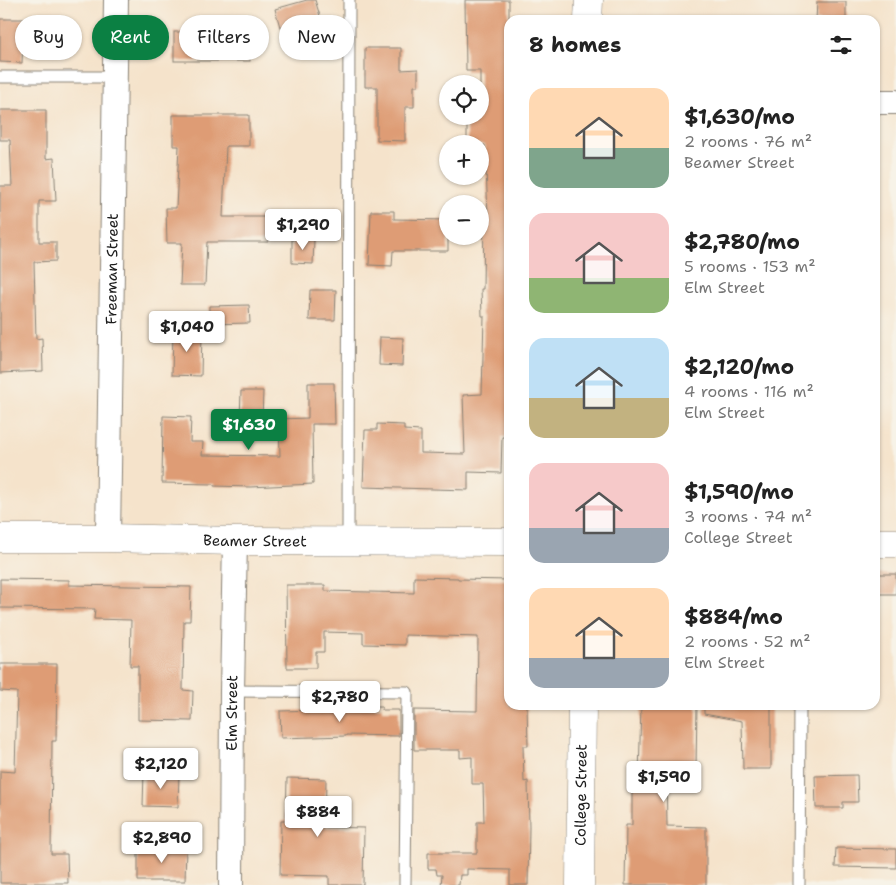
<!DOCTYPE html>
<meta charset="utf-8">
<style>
:root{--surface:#fff;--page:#f6f6f6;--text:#222;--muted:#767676;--accent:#0b8043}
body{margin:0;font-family:"Shantell Sans",sans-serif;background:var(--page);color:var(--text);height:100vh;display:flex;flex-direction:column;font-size:19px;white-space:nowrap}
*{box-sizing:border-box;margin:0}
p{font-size:16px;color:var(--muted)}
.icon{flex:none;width:28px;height:28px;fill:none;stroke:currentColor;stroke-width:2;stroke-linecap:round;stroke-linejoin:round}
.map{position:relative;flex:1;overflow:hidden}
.drawer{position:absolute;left:504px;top:15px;width:376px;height:695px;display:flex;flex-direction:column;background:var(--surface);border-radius:15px;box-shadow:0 1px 4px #0004}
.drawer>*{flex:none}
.guide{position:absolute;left:15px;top:15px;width:414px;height:45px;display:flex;gap:10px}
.controls{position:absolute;left:439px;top:75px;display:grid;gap:10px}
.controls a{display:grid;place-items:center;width:50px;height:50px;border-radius:50%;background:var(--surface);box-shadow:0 1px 4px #0004;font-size:25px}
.price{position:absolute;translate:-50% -42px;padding:0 11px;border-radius:5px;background:#fff;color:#222;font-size:16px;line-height:32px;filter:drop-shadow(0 1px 2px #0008)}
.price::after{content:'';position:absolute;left:50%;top:30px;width:15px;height:11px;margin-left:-8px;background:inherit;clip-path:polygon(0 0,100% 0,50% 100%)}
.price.current{background:var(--accent);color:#fff}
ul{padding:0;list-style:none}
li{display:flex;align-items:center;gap:15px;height:125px;padding:0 25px}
li span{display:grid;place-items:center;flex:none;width:140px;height:100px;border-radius:15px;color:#555}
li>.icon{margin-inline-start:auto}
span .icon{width:60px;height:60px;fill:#fffc;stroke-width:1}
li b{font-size:21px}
h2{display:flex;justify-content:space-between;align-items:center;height:60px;padding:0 25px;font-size:21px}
.tag{padding:0 18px;border-radius:22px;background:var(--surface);box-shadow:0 1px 4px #0004;font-size:18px;line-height:45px}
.tag.current{background:var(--accent);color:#fff}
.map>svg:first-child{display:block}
.building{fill:#de9c74}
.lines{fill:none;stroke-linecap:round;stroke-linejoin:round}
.service-casing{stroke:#888074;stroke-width:13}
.minor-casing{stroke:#888074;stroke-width:26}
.tertiary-casing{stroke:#888074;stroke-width:29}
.service{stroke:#fff;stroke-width:11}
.minor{stroke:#fff;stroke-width:24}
.tertiary{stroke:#fff;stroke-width:28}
.labels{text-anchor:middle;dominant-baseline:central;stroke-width:4;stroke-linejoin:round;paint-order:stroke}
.street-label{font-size:15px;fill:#1c1c1c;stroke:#f7f3e8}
</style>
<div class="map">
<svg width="896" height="885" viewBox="0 0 896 885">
<rect width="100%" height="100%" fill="#f7f3e8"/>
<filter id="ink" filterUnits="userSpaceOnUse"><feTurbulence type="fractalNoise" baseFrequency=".02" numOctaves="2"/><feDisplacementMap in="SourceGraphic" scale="10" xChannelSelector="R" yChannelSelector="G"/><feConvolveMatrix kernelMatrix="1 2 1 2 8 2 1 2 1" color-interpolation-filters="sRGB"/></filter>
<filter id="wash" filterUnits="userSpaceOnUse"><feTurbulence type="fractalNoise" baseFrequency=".0096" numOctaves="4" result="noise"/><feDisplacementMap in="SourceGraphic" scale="20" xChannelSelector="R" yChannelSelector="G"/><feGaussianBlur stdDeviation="1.12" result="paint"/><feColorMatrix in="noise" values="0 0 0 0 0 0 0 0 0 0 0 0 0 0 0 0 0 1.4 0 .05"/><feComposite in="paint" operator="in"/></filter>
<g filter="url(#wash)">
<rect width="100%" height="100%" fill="#f5e3cb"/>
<g id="blocks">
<g class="building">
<polygon points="307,0 315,0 320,16 280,27 275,9"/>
<polygon points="465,0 509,0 509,437 502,437 501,473 468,472 468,490 363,487 365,430 377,430 377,424 404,425 404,430 421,431 421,453 465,454 463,395 482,394 484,316 482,316 481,289 483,289 484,215 488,215 485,145 480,145 480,144 467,144 467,120 478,120 479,116 480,116 480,71 466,71"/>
<polygon points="817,2 846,2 846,20 816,20"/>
<polygon points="0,19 24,19 22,63 0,62"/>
<rect x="174" y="32" width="76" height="29"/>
<polygon points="365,48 401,48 401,70 418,69 418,86 414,86 414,107 405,107 405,141 377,140 377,87 365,87"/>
<polygon points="0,110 46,110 46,159 54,158 56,201 39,201 39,242 56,242 56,261 34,262 36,339 42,338 43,371 0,373 0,186 12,186 10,140 0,140"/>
<polygon points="173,115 249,115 249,146 226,146 223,217 268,217 268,242 207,242 205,285 180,285 182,243 167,243 166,208 176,208 179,146 173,146"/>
<polygon points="371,211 394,211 394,219 448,220 448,251 393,251 392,266 369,265"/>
<polygon points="292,239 314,240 313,264 292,263"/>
<polygon points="310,290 336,290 335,320 309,320"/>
<polygon points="249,305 250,323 209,324 209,306"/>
<polygon points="173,330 202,331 201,376 172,375"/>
<polygon points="380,337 403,338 402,366 379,365"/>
<polygon points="308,383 334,383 335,424 312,424 313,484 250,487 214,486 214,484 162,483 163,416 191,417 190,442 203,442 202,455 280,456 279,419 308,418"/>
<polygon points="241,391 263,391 262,419 240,419"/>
<rect x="875" y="574" width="21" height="20"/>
<polygon points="414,577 458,578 458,579 509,580 509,705 527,705 528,746 523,746 524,782 528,781 529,827 528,885 510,885 510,870 467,869 467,875 460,875 459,885 441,885 442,875 437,875 436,869 428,869 428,853 477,853 477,822 484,822 483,784 472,784 472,757 460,758 460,750 414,750 414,710 477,711 478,637 405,635 405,645 363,644 363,633 324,632 324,652 316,652 316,668 287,668 286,585 325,585 325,591 414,593"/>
<polygon points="0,579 69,580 69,585 191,587 190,621 184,621 183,690 193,691 192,721 138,720 138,666 130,666 131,620 94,619 95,609 0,608"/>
<polygon points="0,664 57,664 56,741 52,741 51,854 67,854 68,883 0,883 0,771 15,772 17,692 0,691"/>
<polygon points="641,705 697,705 696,768 666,768 667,826 706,827 706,885 625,885 626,825 632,825 632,777 639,777"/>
<polygon points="704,705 771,705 771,769 743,769 742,721 704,714"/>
<polygon points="382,707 382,710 399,710 399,736 346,735 346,736 281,738 280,711 316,710 316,708"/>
<polygon points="144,772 179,773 178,807 143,806"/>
<polygon points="857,775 858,802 843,802 843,808 816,808 815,776"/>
<polygon points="287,778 326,779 325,827 364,828 363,885 329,885 329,876 280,875 281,821 286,821"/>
<polygon points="138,847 186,848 185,881 138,881"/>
<polygon points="836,848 896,849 896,868 835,867"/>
</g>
</g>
</g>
<g filter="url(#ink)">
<use href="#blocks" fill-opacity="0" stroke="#888074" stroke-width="1"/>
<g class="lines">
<defs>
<g id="service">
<polyline points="0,77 116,77"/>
<polyline points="348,541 349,0"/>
<polyline points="232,691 407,692 405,885"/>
<polyline points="799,885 800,705"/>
</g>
<g id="minor">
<polyline points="875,102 896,102"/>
<path id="s1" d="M 108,538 L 116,0"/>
<path id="s2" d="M 231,885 L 232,691 L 235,541"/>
</g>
<g id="tertiary">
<polyline points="588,20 589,0"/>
<path id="s3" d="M 0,538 L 108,538 L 235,541 L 509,542"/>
<polyline points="875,543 896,543"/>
<path id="s4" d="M 580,885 L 582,705"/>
</g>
</defs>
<use href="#service" class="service-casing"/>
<use href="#minor" class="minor-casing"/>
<use href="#tertiary" class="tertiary-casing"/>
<use href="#service" class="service"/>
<use href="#minor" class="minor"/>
<use href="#tertiary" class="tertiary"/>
</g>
</g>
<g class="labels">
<g class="street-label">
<text stroke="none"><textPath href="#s1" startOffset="269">Freeman Street</textPath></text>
<text stroke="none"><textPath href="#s3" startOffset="255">Beamer Street</textPath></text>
<text stroke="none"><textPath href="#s2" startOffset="172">Elm Street</textPath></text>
<text stroke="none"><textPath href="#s4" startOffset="90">College Street</textPath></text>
</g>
</g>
</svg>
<div class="controls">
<a><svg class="icon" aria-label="locate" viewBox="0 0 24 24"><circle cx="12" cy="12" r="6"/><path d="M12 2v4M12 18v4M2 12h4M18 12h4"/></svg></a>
<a>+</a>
<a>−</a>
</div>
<b class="price" style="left:303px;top:251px">$1,290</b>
<b class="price" style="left:187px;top:353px">$1,040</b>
<b class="price current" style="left:249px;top:451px">$1,630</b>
<b class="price" style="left:340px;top:723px">$2,780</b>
<b class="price" style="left:161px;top:790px">$2,120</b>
<b class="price" style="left:664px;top:803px">$1,590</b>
<b class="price" style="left:318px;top:838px">$884</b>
<b class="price" style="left:162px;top:864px">$2,890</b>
<div class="guide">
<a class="tag">Buy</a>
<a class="tag current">Rent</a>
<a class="tag">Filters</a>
<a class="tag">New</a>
</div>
<section class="drawer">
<h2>8 homes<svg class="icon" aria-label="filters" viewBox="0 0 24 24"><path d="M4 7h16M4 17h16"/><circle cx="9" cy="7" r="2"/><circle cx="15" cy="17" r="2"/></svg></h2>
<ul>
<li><span style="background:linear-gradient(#ffd9b3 60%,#7fa58c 0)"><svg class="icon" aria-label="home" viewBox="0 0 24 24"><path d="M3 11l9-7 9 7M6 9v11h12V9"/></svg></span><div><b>$1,630/mo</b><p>2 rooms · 76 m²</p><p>Beamer Street</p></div></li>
<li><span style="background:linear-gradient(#f6c9c9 65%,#8fb573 0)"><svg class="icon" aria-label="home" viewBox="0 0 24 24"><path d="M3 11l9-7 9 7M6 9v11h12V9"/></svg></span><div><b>$2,780/mo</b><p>5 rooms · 153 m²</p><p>Elm Street</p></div></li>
<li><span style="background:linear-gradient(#bfe0f5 60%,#c2b280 0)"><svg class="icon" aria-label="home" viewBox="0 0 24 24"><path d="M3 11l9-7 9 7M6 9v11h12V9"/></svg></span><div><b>$2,120/mo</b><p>4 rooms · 116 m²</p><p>Elm Street</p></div></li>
<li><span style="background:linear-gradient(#f6c9c9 65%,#9aa5b1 0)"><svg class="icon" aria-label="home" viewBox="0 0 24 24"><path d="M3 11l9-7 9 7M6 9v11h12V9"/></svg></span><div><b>$1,590/mo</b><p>3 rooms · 74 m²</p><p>College Street</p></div></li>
<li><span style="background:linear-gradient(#ffd9b3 70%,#9aa5b1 0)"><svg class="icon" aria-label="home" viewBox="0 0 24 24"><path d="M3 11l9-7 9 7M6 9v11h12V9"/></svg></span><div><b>$884/mo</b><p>2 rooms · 52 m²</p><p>Elm Street</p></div></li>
</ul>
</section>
</div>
